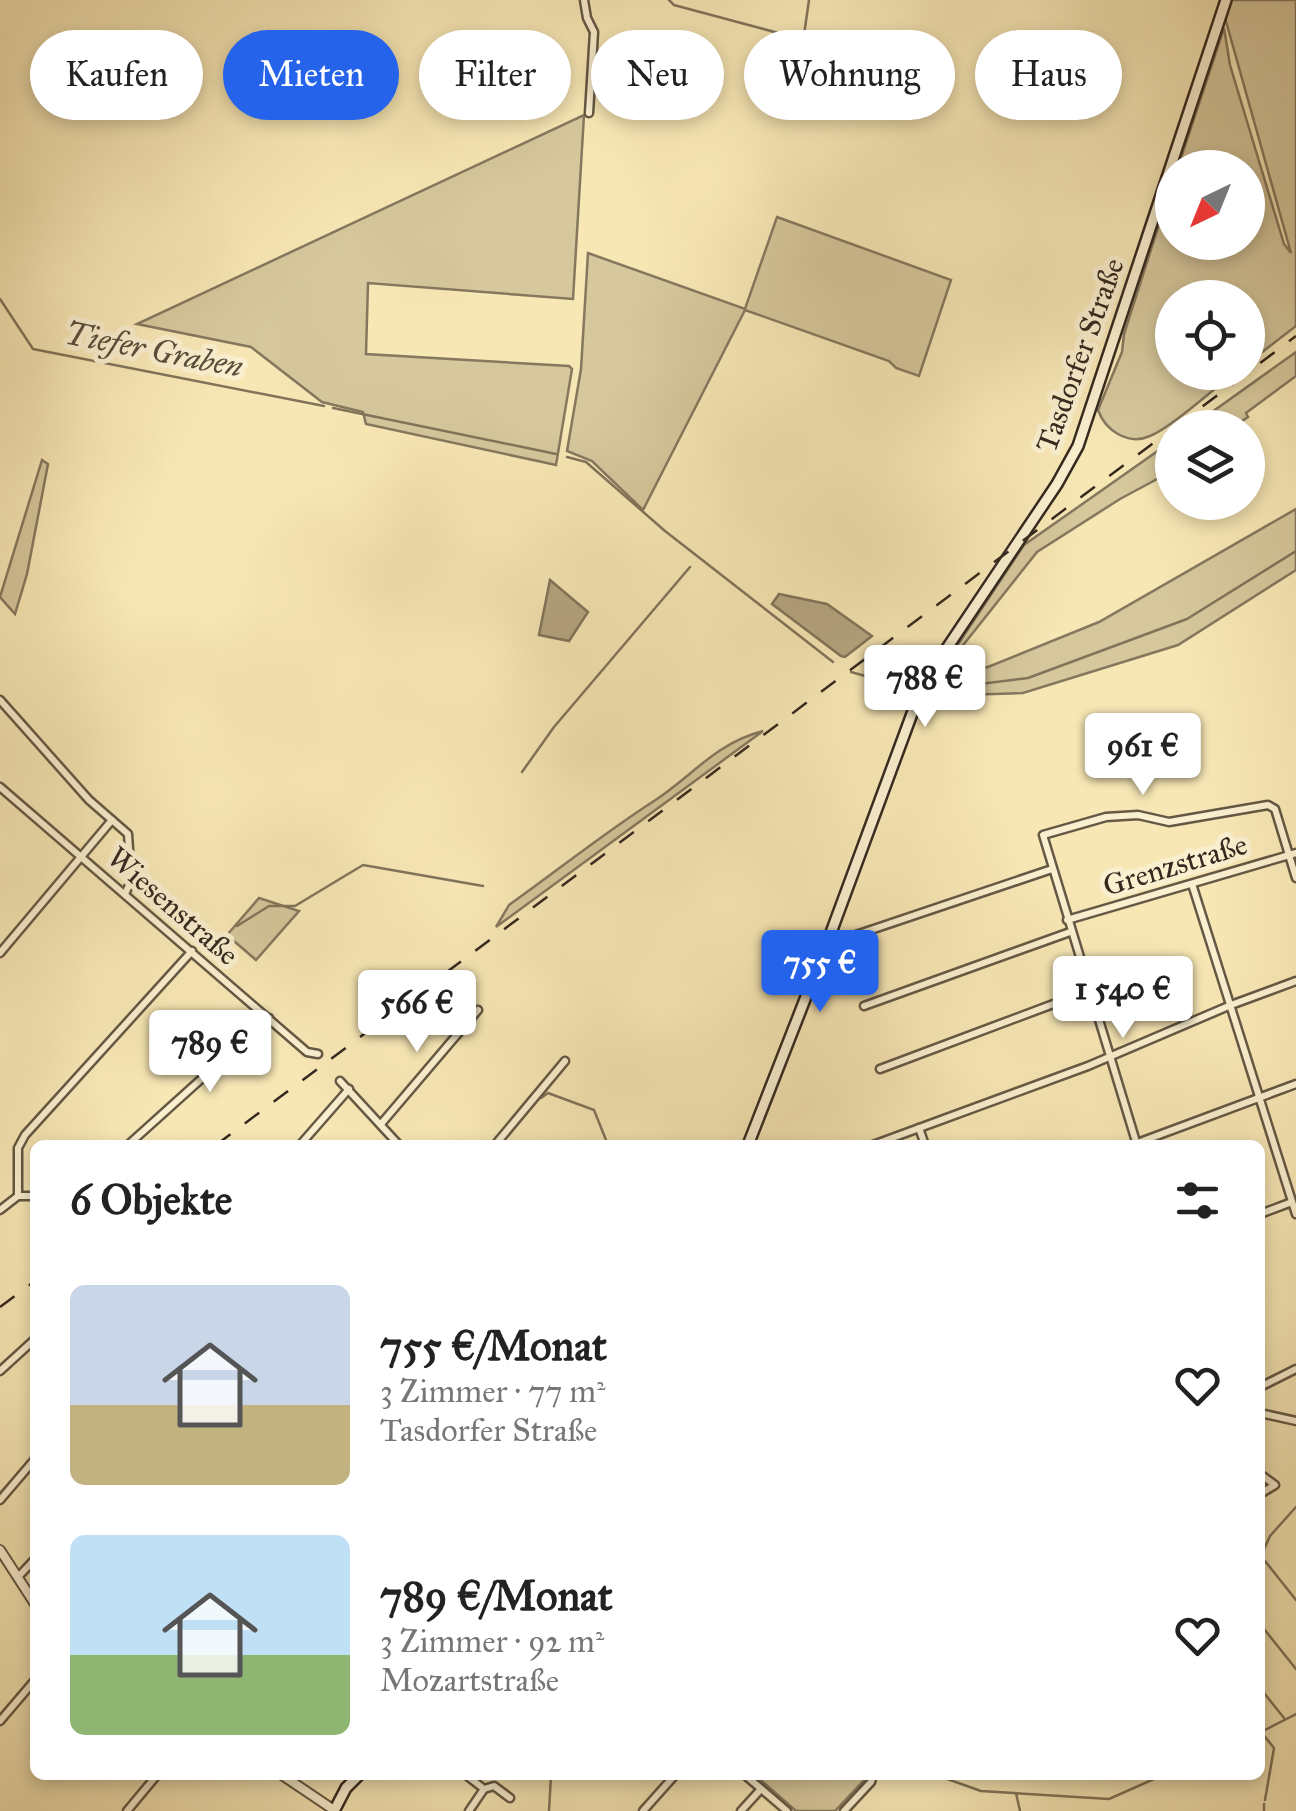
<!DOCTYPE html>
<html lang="de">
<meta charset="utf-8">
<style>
:root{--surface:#fff;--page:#f2f2f2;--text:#222;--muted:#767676;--accent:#2563eb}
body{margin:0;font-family:"IM FELL Great Primer",serif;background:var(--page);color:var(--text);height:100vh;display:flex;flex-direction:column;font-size:38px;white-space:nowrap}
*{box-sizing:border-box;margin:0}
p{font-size:32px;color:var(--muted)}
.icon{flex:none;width:55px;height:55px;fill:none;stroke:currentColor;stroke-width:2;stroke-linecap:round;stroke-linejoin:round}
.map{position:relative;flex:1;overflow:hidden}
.sheet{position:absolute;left:30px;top:1140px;width:1235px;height:640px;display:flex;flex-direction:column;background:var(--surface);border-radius:15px;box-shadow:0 5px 15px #0003}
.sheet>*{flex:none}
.guide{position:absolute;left:30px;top:30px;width:1238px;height:90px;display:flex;gap:20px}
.needle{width:65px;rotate:223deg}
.tools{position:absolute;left:1155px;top:150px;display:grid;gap:20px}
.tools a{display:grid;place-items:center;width:110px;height:110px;border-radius:50%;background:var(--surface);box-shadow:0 5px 15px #0003;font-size:50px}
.price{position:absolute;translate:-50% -85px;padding:0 22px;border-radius:10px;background:#fff;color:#222;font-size:32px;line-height:65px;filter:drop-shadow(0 2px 5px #0008)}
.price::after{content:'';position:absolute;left:50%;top:60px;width:30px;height:22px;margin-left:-15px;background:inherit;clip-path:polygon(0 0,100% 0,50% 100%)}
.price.current{background:var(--accent);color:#fff}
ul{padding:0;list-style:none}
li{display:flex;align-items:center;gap:30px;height:250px;padding:0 40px}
li span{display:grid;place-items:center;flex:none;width:280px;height:200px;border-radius:15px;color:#555}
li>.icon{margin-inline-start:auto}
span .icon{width:120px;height:120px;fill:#fffc;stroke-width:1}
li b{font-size:42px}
h2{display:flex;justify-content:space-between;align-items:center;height:120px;padding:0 40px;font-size:42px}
.tag{padding:0 35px;border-radius:45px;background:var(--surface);box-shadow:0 5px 15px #0003;font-size:35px;line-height:90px}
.tag.current{background:var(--accent);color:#fff}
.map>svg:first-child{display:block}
.green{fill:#d6c79c;stroke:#85785e;stroke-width:2.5}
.water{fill:#b5a682;stroke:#81745a;stroke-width:2.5}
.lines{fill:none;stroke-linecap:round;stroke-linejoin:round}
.stream{stroke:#81745a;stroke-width:2.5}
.minor-casing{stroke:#655844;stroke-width:11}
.tertiary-casing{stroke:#655844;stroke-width:12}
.secondary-casing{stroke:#34291f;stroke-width:14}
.minor{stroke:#faefcf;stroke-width:6}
.tertiary{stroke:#faefcf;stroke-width:8}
.secondary{stroke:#faefcf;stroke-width:9}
.rail{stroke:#34291f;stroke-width:2.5;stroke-dasharray:18 18;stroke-linecap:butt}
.labels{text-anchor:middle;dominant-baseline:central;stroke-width:10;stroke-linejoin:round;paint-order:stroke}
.street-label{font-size:30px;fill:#34291f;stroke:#faefcf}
.water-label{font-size:32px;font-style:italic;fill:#5b4e3d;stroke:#faefcf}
</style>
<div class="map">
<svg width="1296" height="1811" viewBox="0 0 1296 1811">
<rect width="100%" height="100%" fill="#f7e7b5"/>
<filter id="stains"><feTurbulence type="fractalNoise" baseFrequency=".002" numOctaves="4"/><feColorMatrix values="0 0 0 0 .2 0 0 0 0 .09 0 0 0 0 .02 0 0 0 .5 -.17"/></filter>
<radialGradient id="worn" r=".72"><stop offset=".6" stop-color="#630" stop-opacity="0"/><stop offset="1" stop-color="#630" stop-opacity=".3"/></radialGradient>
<g class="green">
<path d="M 1225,0 L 1296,0 L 1296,326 L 1248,363 L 1248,298 L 1172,298 L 1172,372 L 1235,373 C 1214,388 1172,427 1150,436 C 1128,446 1105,430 1098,410 L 1122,352 L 1124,334 L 1172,184 L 1172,242 L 1248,242 L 1248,168 L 1178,167 L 1224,28 L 1230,65 L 1284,244 L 1291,253 L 1222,7 Z"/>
<polygon points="584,115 573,299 368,283 366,354 569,366 572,369 556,465 366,424 363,412 322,402 251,347 137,324"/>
<polygon points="777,217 951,280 919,376 896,368 889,361 745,310 643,510 592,461 567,451 581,369 588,253 745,309"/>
<polygon points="1296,352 1296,376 1246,413 1248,417 1233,427 1191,427"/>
<polygon points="1172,441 1172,471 1120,499 1037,552 945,668 949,672 988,667 1099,622 1296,509 1296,570 1178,645 1023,693 931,696 939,673 1024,545"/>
<polygon points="42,460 48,464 27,574 15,614 0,597"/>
<path d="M 763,731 L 496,927 L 509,905 C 557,871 604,833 654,801 C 694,775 714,744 763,731 Z"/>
<polygon points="259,898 299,911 256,960 227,935"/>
<polygon points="755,1775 869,1775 835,1811 796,1811"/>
</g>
<g class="water">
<polygon points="550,580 588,612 569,641 539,635"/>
<polygon points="779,594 827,604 872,636 845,657 841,656 772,604"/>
</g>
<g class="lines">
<g class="stream">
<polyline points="669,0 674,5 797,38 804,35 809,0"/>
<polyline points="0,299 33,349 324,406"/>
<polyline points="333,408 556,454"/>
<polyline points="567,457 586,462 665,531 833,662"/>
<polyline points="851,672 905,687"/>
<polyline points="932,690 1028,678 1187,619 1296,551"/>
<polyline points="522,772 554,727 690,567"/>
<polyline points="237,926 269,906 295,906 363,865 483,886"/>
<polyline points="541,1098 548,1093 594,1110 608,1145"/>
<polyline points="1296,1507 1270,1536 1261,1556 1296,1600"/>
<polyline points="1260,1624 1296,1669"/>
<polyline points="1260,1688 1284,1718"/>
<polyline points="1261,1732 1274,1748 1265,1800"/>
<polyline points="1261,1732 1296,1714"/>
<polyline points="936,1775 981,1791 1109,1799 1163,1775"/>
<polyline points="1016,1793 1020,1811"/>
<polyline points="549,1811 551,1775"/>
<polyline points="1264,1811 1264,1804"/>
</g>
<defs>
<g id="minor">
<polyline points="584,0 587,18 594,32 589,113"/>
<polyline points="0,700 89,800 128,834 131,881 125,894"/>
<polyline points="0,787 307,1052 318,1054"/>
<polyline points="1192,884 1296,1214"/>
<polyline points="1067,920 1296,853"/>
<polyline points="829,938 841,940 1052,869"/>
<polyline points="0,953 112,820"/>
<polyline points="864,1006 1070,932"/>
<polyline points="880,1069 1088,991"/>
<polyline points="340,1081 399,1145"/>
<polyline points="381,1124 478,1010"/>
<polyline points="919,1128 925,1145"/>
<polyline points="128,1145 269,1018"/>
<polyline points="300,1145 349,1089"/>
<polyline points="495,1145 565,1061"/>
<polyline points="873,1145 1088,1066 1231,1005 1296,981"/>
<polyline points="1132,1145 1296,1084"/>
<polyline points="1137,1145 1043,835 1106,817 1138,815 1169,822 1268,805 1275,809 1296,878"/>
<polyline points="18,1196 18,1148 25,1135 192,951"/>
<polyline points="18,1196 35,1196"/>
<polyline points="0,1210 18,1196"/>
<polyline points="1260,1214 1292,1202"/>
<polyline points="0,1371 35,1339"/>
<polyline points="1260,1387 1296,1369"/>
<polyline points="1260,1413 1296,1421"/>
<polyline points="1260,1474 1275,1485 1260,1494"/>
<polyline points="0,1500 35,1459"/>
<polyline points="18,1577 35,1559"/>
<polyline points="0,1721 35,1680"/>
<polyline points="466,1775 484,1789 469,1811"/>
<polyline points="745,1775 787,1811"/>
<polyline points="484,1789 494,1786 510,1798"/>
<polyline points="127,1811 157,1775"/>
<polyline points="643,1811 675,1775"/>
<polyline points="741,1811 761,1789"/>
<polyline points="844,1811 871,1782 873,1775"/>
</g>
<g id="tertiary">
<polyline points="0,1550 35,1604"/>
<polyline points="282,1775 334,1810"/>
</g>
<g id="secondary">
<polyline points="748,1145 829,938 923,684 1057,484 1078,446 1226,0"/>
<polyline points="334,1811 346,1788 359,1775"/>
</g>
</defs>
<use href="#minor" class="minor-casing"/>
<use href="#tertiary" class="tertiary-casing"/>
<use href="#secondary" class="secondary-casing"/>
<use href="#minor" class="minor"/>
<use href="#tertiary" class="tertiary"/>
<use href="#secondary" class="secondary"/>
<g class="rail">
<polyline points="1174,428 1296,336"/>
<polyline points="216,1145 1172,429"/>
<polyline points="0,1307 35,1281"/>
</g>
</g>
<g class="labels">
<g class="street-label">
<text transform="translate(1080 355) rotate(-70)">Tasdorfer Straße</text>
<text transform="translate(1175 865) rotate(-17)">Grenzstraße</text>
<text transform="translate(173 906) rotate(41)">Wiesenstraße</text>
</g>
<g class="water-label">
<text transform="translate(154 350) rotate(11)">Tiefer Graben</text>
</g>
</g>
<rect width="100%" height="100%" filter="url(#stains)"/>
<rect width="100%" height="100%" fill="url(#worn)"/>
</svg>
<div class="tools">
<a><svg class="needle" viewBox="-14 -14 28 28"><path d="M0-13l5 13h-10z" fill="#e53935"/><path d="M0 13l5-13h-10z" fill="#767676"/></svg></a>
<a><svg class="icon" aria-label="locate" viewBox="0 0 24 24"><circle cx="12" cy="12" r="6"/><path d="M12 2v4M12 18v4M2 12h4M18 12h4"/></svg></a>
<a><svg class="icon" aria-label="layers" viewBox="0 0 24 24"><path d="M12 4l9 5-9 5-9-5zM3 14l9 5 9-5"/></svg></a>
</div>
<b class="price" style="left:925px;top:730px">788 €</b>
<b class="price" style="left:1143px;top:798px">961 €</b>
<b class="price current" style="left:820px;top:1015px">755 €</b>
<b class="price" style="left:1123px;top:1041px">1 540 €</b>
<b class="price" style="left:417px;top:1055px">566 €</b>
<b class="price" style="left:210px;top:1095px">789 €</b>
<div class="guide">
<a class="tag">Kaufen</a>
<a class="tag current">Mieten</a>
<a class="tag">Filter</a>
<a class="tag">Neu</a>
<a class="tag">Wohnung</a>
<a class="tag">Haus</a>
</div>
<section class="sheet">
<h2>6 Objekte<svg class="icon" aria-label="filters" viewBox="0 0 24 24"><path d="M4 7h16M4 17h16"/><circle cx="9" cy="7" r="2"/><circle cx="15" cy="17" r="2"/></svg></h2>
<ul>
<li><span style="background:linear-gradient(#c9d6e8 60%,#c2b280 0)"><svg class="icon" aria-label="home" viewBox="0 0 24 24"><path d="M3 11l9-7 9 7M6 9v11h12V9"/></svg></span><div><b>755 €/Monat</b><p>3 Zimmer · 77 m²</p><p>Tasdorfer Straße</p></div><svg class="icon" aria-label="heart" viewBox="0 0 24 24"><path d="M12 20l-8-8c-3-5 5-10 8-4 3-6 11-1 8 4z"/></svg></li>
<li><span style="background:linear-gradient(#bfe0f5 60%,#8fb573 0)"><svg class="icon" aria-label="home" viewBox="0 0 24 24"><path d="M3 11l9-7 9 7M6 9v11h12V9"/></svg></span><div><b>789 €/Monat</b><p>3 Zimmer · 92 m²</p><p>Mozartstraße</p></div><svg class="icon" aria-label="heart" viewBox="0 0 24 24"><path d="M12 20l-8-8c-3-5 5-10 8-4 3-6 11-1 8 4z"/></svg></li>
</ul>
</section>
</div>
